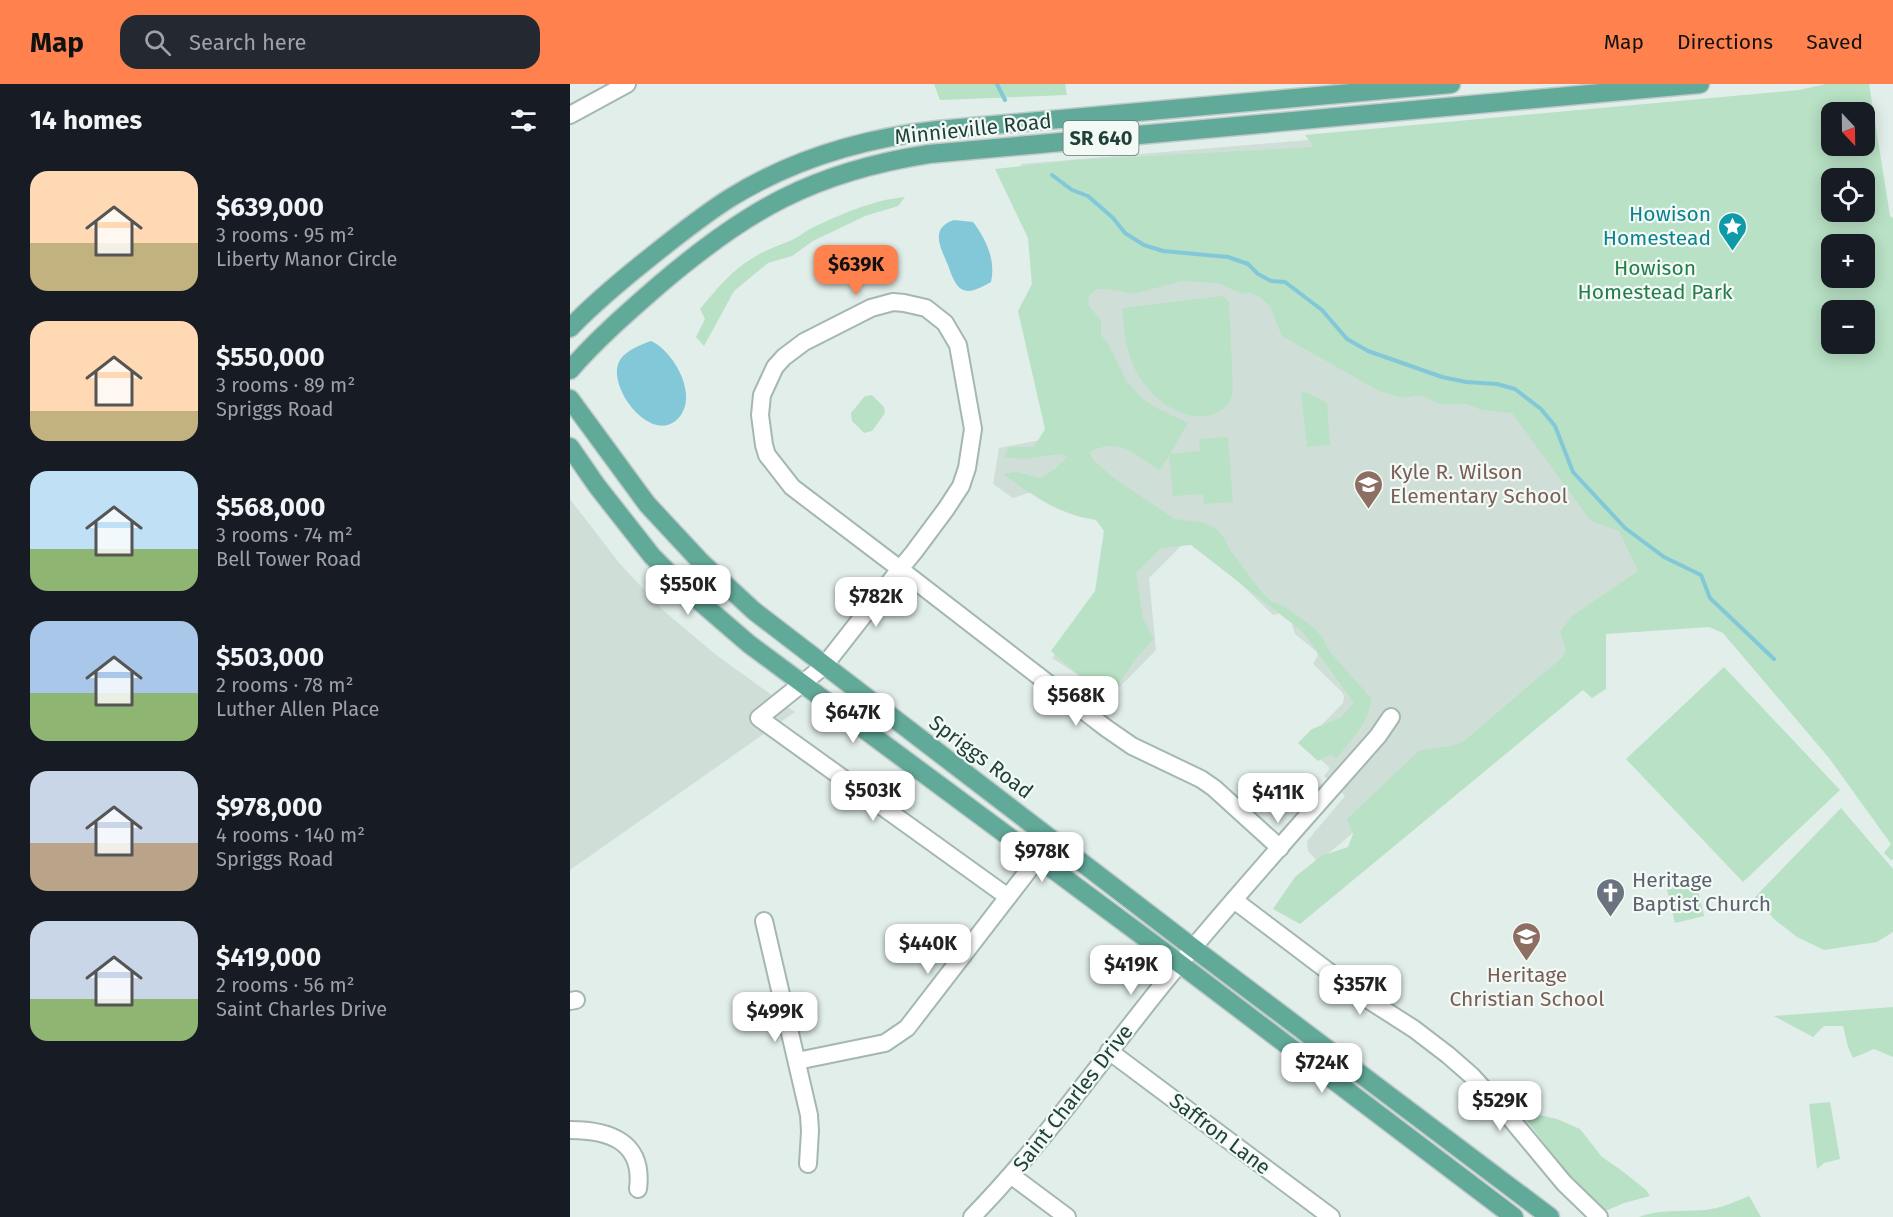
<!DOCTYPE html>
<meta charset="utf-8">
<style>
:root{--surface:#171b24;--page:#242831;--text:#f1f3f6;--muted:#9ea1a6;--accent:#ff824e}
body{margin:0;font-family:"Fira Sans",sans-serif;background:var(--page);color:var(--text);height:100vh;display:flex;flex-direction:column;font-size:22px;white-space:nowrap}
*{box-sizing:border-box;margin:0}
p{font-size:20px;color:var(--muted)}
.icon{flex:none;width:33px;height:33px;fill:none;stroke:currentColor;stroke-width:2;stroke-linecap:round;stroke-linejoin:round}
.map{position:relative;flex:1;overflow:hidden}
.sheet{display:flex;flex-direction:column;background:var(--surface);width:570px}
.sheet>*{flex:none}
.needle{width:39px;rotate:158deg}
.buttons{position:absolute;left:1251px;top:18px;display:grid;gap:12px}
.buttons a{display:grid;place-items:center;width:54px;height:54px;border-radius:12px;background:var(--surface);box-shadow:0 3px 15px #0003;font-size:30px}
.price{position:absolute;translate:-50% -51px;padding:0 14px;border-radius:12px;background:#fff;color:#222;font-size:20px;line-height:39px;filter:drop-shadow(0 2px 3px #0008)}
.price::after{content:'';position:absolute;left:50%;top:36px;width:18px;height:14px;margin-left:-9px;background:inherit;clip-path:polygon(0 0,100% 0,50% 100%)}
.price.current{background:var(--accent);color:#111}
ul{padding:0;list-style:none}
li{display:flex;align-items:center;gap:18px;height:150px;padding:0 30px}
li span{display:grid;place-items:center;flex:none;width:168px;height:120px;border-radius:18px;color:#555}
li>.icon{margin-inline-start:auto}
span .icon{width:72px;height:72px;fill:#fffc;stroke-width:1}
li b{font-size:26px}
h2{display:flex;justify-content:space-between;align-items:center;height:72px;padding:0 30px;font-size:26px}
header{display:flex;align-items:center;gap:36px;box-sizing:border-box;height:84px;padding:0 30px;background:var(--accent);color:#111}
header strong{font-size:28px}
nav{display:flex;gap:33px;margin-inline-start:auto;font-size:21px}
.search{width:420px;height:54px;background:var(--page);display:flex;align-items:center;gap:15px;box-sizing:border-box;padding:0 21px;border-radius:18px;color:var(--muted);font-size:22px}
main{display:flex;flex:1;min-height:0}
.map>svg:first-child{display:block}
.built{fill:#d0ded8}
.green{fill:#b8e1c5;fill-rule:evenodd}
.water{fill:#83c8d9}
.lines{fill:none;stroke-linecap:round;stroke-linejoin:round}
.stream{stroke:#83c8d9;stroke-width:4}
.minor-casing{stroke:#a4b7b1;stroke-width:20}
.major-casing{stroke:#c0cac8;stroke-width:21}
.minor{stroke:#fff;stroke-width:16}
.major{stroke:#61a999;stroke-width:18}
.labels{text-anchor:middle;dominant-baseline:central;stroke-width:4.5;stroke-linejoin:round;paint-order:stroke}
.shield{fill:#f3faf6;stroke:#5f7872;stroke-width:1.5}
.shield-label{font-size:20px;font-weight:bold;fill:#1f4139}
.street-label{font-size:21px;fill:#1f4139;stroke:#f3faf6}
.culture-label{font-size:21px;fill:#0d838f;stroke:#f3faf6;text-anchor:end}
.park-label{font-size:21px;fill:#247d4b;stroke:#f3faf6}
.education-label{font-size:21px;fill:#785e54;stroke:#f3faf6;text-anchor:start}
.worship-label{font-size:21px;fill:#5b616d;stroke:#f3faf6;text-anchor:start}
</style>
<header>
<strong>Map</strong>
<div class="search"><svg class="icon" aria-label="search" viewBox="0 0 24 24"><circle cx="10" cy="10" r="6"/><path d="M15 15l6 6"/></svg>Search here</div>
<nav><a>Map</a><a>Directions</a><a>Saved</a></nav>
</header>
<main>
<section class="sheet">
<h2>14 homes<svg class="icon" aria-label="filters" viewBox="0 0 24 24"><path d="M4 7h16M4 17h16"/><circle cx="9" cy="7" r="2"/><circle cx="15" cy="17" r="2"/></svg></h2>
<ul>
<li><span style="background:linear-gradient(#ffd9b3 60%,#c2b280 0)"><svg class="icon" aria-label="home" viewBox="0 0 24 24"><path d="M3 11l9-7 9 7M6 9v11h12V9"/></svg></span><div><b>$639,000</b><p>3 rooms · 95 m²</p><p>Liberty Manor Circle</p></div></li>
<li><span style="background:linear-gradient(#ffd9b3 75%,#c2b280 0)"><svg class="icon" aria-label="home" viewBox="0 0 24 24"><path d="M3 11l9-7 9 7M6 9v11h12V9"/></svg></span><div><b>$550,000</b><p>3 rooms · 89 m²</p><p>Spriggs Road</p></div></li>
<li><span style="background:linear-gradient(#bfe0f5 65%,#8fb573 0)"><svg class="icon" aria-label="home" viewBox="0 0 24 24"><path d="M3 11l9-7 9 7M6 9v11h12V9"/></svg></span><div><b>$568,000</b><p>3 rooms · 74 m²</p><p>Bell Tower Road</p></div></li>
<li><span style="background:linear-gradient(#a9c7e8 60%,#8fb573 0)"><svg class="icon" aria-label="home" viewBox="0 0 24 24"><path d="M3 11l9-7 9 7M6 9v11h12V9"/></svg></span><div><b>$503,000</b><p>2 rooms · 78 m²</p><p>Luther Allen Place</p></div></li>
<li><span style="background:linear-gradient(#c9d6e8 60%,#b9a48a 0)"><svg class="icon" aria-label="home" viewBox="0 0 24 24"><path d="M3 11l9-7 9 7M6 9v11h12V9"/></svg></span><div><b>$978,000</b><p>4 rooms · 140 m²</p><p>Spriggs Road</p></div></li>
<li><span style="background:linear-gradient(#c9d6e8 65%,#8fb573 0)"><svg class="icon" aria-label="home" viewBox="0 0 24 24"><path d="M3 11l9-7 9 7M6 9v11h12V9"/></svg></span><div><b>$419,000</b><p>2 rooms · 56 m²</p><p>Saint Charles Drive</p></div></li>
</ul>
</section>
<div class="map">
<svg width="1323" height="1133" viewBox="0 0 1323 1133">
<rect width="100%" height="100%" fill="#e2eee9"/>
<g class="built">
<polygon points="739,56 1099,486 748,778 738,767 737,757 775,712 754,692 759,686 759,683 733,660 773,619 774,612 772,608 743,580 747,573 747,568 725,550 721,537 712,529 703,531 621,452 579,494 586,566 541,612 482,574 533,508 539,437 490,399 443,414 423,400 429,364 476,355 487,342 463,218 459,148 451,80"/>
<polygon points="0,415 50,480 94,527 145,570 225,628 0,786"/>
</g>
<g class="green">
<polygon points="364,0 495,0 497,11 370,16"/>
<path d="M 1256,0 L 1299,0 L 1320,132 L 1323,134 L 1323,775 L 1321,776 L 1314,769 L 1321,760 L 1259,674 L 1153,549 L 1139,543 L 1036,550 L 1036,605 L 1022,614 L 1013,606 L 730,840 L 703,825 L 725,793 L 751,772 L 778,763 L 783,750 L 777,735 L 849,667 C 866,662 882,666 896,655 L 993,573 L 996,566 L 990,548 L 1002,532 L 1068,487 L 1049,447 L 1021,437 L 942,329 L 912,326 L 897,320 L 870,320 L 851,311 L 833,314 L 809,307 L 712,252 L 700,222 L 690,213 L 679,208 L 672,210 L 648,199 L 611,197 L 564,210 L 537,205 L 527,205 L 519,212 L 518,221 L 531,237 L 531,251 L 537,258 L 557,298 L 572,314 L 583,322 L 618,339 L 600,370 L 630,367 L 629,355 L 658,353 L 663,418 L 634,420 L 633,410 L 603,412 L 599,371 L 590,386 C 564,372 552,352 519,368 L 524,377 L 544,394 L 605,435 L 630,438 L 644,443 L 654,454 L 660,466 L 693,510 L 702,518 L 714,522 L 743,543 L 752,553 L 760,568 L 801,614 C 801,637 780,657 766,675 L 761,670 L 748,677 L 728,659 L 742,645 L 770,634 L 784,619 L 733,548 L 621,461 L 591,464 L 566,489 L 573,535 L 584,555 L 567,573 L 537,616 L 481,567 L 525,507 L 534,447 L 526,436 C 487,430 464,412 433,390 L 446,388 L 470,394 L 485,385 L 498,372 L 489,370 L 455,375 L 434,373 L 439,363 L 464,363 L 475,345 L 448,227 L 462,200 L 458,154 L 425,85 L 506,76 L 744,63 L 735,51 L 1229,6 ZM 1262,28 L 1294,28 L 1294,62 L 1262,62 ZM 1262,94 L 1294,94 L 1294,128 L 1262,128 ZM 1262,160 L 1294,160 L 1294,194 L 1262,194 ZM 1262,226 L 1294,226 L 1294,260 L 1262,260 Z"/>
<path d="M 335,113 L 328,122 L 295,132 L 243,157 L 222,172 L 198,179 L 164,207 L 134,262 L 126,253 L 135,235 L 130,225 C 144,208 157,192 175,179 C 189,169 204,163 220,157 C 227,154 233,149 240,145 C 269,131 302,116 335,113 Z"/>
<path d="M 653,212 L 659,218 C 660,240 661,261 662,283 C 662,291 664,302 662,310 C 661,318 655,324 648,328 C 621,342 588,320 573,298 C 557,277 554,249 552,224 Z"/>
<polygon points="731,308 739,309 757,319 760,361 737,363"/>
<polygon points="302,311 314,323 315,329 302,347 294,349 282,337 281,329 295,312"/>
<polygon points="1154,583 1270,706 1173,798 1056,675"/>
<polygon points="1271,724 1323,785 1323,848 1307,858 1254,866 1227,853 1205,836 1185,813"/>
<polygon points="1125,794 1134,832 1105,839 1096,801"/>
<polygon points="1323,923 1323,973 1304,965 1283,974 1278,963 1273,942 1254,942 1243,953 1204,932"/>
<path d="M 923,998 L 969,1031 L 987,1035 L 1010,1045 L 1032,1073 L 1051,1086 L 1076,1106 L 1080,1112 L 1054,1119 L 1033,1128 C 990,1090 964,1038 923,998 Z"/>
<polygon points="1260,1018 1270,1075 1254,1079 1247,1085 1239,1020"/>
<path d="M 1179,1112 L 1191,1133 L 1069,1133 C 1089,1125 1112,1128 1134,1126 C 1149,1125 1165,1118 1179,1112 Z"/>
</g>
<g class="water">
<path d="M 384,136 L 403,138 C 416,155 426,176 421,198 C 397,212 388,211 379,184 C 373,167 357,145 384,136 Z"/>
<path d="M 81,257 C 103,267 127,308 111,331 C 85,367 34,302 50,276 C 55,267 72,260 81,257 Z"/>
</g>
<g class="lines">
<g class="stream">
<polyline points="427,0 435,16"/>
<polyline points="482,91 502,106 518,112 543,134 555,149 574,161 593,167 658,173 678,180 688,190 701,197 715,198 752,226 777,255 798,267 872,293 896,298 927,300 945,305 971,325 985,342 1003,388 1055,444 1094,473 1131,491 1140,514 1204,575"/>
</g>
<defs>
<g id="minor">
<polyline points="0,31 57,0"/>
<polyline points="438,813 189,634 254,582 330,485 344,468 376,425 391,402 397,384 403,345 388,261 375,239 356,224 334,219 323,218 301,224 234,258 214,273 205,283 192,311 190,331 194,361 197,371 222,403 330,485 536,644 562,662 631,695 644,704 710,764"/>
<polyline points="664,816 783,906 844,945 878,971 902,992 940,1034 994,1099 1029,1133"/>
<polyline points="194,837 239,1031 240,1047 238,1080"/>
<polyline points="0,917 6,916"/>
<polyline points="539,967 761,1133"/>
<polyline points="227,977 315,959 337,944 468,774"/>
<path d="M 0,1046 C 40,1046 74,1058 68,1105"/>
<polyline points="442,1092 497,1133"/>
<path d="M 402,1133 C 472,1061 530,978 593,900 C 662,815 736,734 808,652 L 821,633"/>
</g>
<g id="major">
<path d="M 0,244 C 26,217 54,194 83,171 C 108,151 133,131 160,114 C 223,75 295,54 368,46 L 881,0"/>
<path d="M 0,286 C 27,255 58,228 89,201 C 177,126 243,88 359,70 L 1130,0"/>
<polyline points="0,315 77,420 130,477 184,527 622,863 980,1133"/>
<polyline points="0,363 27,402 82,472 114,504 179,560 593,867 944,1133"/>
</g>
</defs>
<use href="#minor" class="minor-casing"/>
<use href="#major" class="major-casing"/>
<use href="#minor" class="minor"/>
<use href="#major" class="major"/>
</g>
<defs>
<symbol id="sight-pin" viewBox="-11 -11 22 30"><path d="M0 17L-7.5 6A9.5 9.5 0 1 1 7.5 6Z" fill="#0f9aa8" stroke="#f3faf6"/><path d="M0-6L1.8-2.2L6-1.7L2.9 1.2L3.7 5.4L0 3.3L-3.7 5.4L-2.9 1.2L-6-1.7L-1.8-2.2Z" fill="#fff"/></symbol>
<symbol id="school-pin" viewBox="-11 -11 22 30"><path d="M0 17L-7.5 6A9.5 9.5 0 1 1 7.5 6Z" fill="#8d6e63" stroke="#f3faf6"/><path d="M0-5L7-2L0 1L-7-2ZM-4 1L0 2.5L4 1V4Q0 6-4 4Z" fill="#fff"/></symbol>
<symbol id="church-pin" viewBox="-11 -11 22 30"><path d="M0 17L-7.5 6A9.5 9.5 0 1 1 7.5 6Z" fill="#6b7280" stroke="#f3faf6"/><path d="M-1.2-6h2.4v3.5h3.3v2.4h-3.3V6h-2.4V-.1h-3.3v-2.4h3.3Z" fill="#fff"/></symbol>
</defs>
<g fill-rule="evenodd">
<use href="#sight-pin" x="1146" y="126" width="33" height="45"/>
<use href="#school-pin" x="782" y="384" width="33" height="45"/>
<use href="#church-pin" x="1024" y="792" width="33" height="45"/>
<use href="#school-pin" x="940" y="836" width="33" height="45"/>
</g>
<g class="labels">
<rect class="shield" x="493.5" y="37" width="75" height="34" rx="4.5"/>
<g class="shield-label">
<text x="531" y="54">SR 640</text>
</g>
<g class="street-label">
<text transform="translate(403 45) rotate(-6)">Minnieville Road</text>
<text transform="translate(411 673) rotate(37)">Spriggs Road</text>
<text transform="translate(503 1014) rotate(-52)">Saint Charles Drive</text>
<text transform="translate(650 1050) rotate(37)">Saffron Lane</text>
</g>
<g class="culture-label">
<text x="1141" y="130">Howison<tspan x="1141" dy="24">Homestead</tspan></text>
</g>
<g class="park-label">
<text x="1085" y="184">Howison<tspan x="1085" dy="24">Homestead Park</tspan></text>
</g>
<g class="education-label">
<text x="820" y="388">Kyle R. Wilson<tspan x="820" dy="24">Elementary School</tspan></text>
<text x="957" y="891" text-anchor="middle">Heritage<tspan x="957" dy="24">Christian School</tspan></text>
</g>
<g class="worship-label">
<text x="1062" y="796">Heritage<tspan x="1062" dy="24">Baptist Church</tspan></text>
</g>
</g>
</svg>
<div class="buttons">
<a><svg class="needle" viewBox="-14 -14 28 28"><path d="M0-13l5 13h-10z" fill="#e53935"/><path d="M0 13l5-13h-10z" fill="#9ea1a6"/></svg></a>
<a><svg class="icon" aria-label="locate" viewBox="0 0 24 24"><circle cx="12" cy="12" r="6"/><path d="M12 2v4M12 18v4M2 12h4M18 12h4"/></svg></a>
<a>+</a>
<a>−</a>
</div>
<b class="price current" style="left:286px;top:212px">$639K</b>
<b class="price" style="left:118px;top:532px">$550K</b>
<b class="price" style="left:306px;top:544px">$782K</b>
<b class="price" style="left:506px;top:643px">$568K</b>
<b class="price" style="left:283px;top:660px">$647K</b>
<b class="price" style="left:303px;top:738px">$503K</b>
<b class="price" style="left:708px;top:740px">$411K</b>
<b class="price" style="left:472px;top:799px">$978K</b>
<b class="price" style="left:358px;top:891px">$440K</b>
<b class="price" style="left:561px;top:912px">$419K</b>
<b class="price" style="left:790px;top:932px">$357K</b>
<b class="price" style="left:205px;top:959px">$499K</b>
<b class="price" style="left:752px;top:1010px">$724K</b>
<b class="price" style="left:930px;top:1048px">$529K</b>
</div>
</main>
